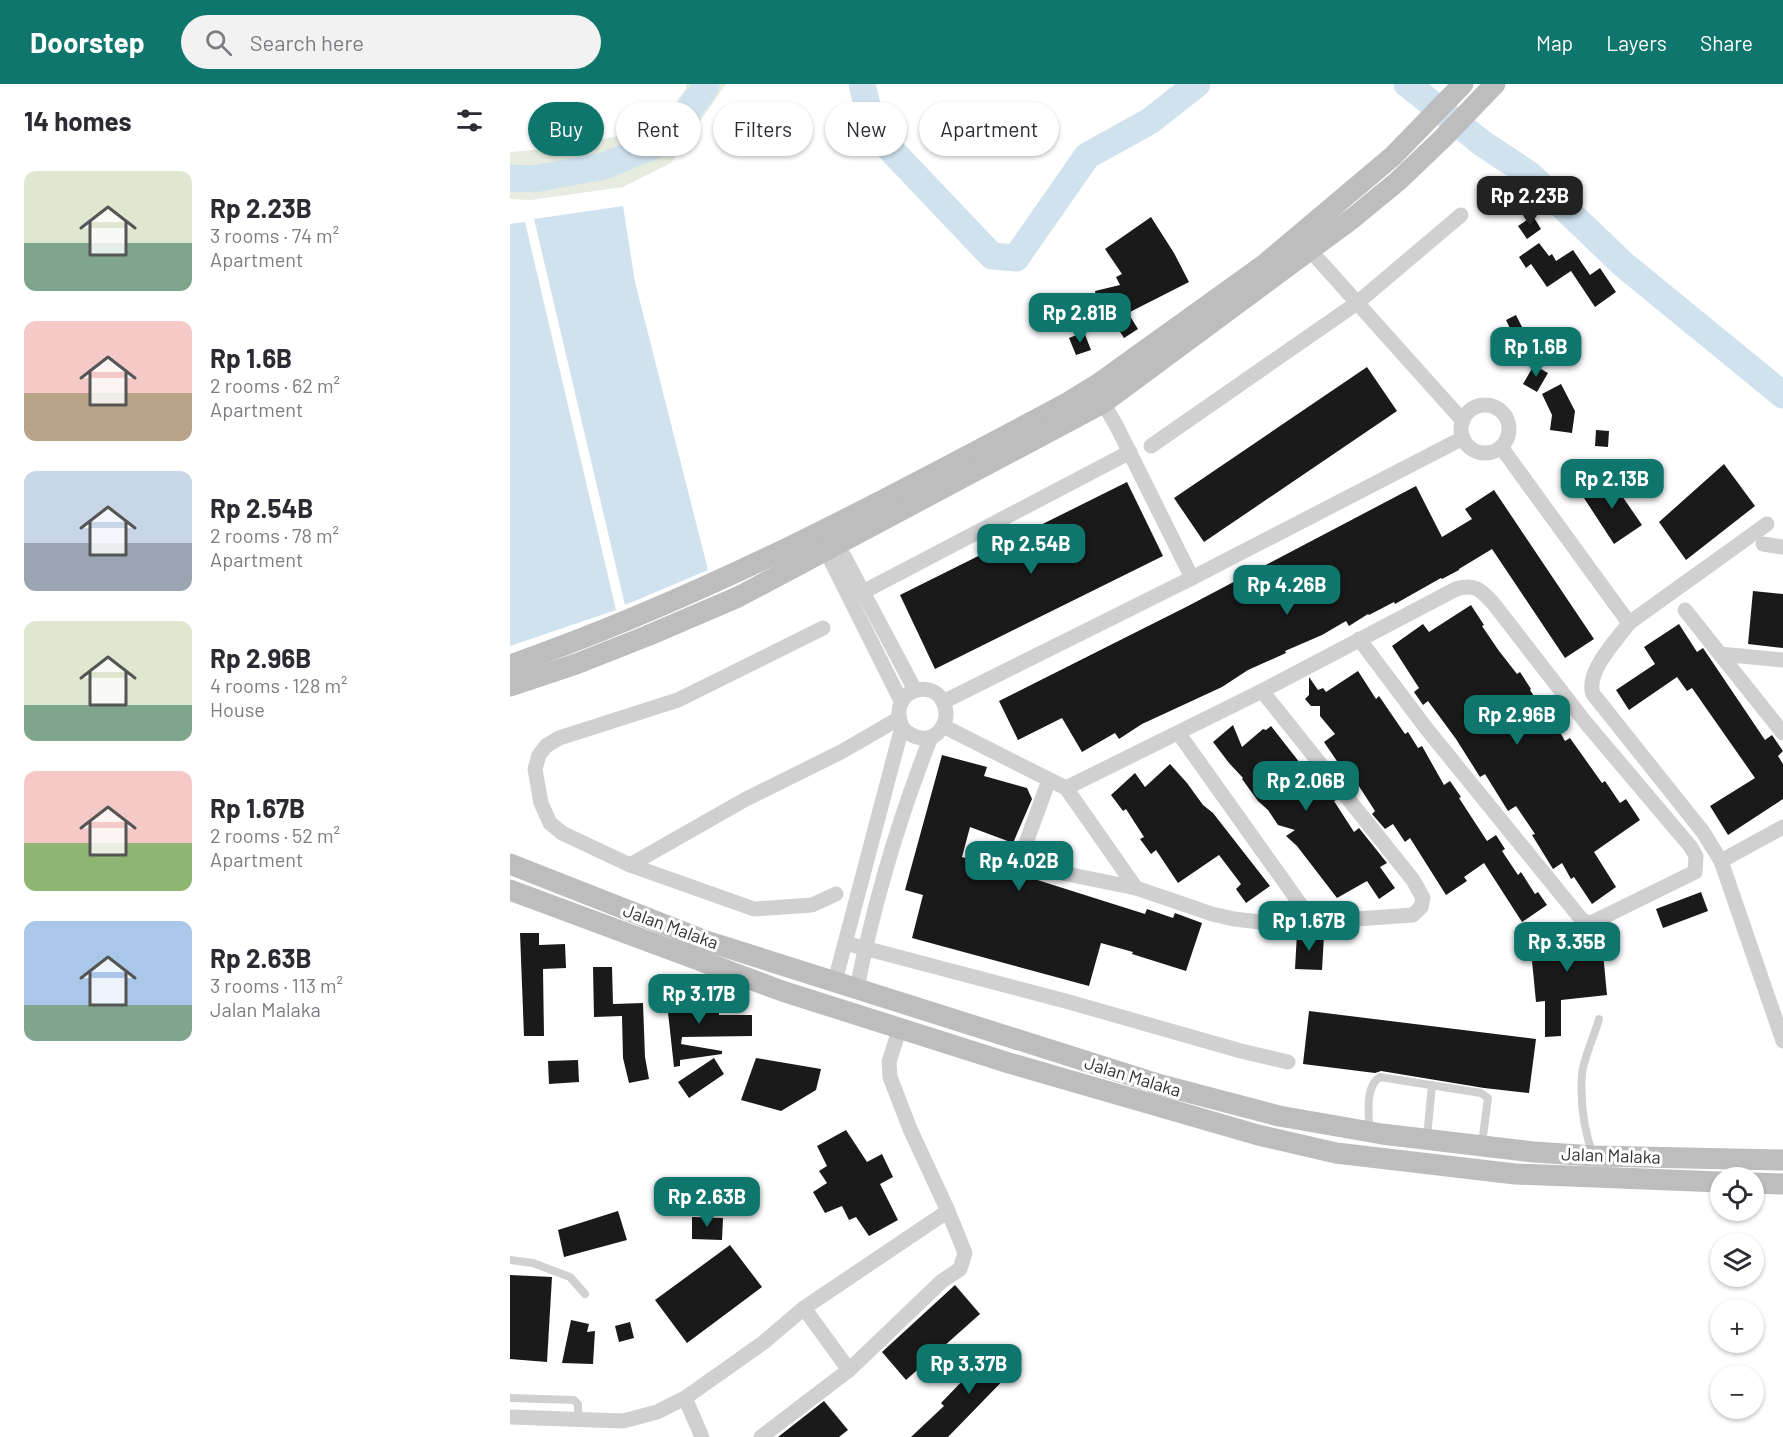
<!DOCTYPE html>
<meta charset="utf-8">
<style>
:root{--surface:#fff;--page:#f2f2f3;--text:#2b2b33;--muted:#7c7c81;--accent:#0f766e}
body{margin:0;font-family:Barlow,sans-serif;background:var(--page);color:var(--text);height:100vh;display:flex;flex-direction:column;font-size:22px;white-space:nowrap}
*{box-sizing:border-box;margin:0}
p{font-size:20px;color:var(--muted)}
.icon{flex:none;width:33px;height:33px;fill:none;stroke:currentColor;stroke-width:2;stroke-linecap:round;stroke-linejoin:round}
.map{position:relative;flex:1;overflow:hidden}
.details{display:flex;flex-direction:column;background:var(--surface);width:510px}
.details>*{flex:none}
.top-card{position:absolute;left:18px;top:18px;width:570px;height:54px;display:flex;gap:12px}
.fabs{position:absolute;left:1200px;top:1083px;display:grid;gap:12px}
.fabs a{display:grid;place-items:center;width:54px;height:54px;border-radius:50%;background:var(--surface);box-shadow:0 2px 4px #0004;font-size:30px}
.price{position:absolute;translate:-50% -51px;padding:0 14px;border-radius:12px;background:var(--accent);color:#fff;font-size:20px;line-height:39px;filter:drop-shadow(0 2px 3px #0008)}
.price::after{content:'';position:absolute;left:50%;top:36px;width:18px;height:14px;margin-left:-9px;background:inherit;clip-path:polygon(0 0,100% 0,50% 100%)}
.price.selected{background:#222;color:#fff}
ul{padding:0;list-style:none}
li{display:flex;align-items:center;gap:18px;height:150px;padding:0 24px}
li span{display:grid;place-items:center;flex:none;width:168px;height:120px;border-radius:12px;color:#555}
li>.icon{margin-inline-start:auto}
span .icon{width:72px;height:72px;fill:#fffc;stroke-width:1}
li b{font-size:26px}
h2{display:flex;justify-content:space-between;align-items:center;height:72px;padding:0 24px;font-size:26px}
.chip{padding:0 21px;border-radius:27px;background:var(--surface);box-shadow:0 2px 4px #0004;font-size:21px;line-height:54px}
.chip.selected{background:var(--accent);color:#fff}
header{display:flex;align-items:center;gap:36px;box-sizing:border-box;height:84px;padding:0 30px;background:var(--accent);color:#fff}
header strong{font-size:28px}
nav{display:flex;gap:33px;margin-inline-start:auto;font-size:21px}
.search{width:420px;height:54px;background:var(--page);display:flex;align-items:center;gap:15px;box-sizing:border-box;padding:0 21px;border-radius:33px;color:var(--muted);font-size:22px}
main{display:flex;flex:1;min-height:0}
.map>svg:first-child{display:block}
.green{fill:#e6ecdf}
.water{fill:#cfe2ee}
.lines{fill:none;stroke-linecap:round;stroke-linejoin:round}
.river{stroke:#cfe2ee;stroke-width:27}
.building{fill:#1a1a1a}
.lane{stroke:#d0d0d0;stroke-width:8}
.street{stroke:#d0d0d0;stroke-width:15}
.secondary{stroke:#bdbdbd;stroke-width:21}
.labels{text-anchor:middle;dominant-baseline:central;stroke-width:6;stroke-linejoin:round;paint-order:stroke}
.street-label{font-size:18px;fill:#333;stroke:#fff}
</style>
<header>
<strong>Doorstep</strong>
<div class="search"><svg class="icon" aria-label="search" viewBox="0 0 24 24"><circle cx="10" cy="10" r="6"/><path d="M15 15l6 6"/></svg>Search here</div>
<nav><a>Map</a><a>Layers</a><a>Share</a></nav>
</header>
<main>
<section class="details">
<h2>14 homes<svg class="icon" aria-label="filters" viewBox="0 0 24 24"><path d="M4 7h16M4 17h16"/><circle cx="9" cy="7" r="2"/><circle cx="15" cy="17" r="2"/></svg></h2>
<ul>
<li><span style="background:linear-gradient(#dfe7d0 60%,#7fa58c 0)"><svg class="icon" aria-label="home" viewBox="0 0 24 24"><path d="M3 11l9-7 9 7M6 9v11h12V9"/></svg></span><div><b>Rp 2.23B</b><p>3 rooms · 74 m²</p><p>Apartment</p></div></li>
<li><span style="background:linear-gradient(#f6c9c9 60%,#b9a48a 0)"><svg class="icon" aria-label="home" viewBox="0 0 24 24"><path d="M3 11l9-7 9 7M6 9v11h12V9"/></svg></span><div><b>Rp 1.6B</b><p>2 rooms · 62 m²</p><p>Apartment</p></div></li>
<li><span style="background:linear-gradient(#c9d6e8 60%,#9aa5b1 0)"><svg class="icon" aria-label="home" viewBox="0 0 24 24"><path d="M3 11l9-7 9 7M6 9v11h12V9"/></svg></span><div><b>Rp 2.54B</b><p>2 rooms · 78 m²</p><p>Apartment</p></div></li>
<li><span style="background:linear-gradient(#dfe7d0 70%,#7fa58c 0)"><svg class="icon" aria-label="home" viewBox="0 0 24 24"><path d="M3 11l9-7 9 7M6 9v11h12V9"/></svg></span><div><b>Rp 2.96B</b><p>4 rooms · 128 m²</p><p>House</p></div></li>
<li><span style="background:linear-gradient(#f6c9c9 60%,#8fb573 0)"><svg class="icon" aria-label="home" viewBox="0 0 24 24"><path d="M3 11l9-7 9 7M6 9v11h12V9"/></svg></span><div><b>Rp 1.67B</b><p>2 rooms · 52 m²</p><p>Apartment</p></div></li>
<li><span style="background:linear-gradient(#a9c7e8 70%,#7fa58c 0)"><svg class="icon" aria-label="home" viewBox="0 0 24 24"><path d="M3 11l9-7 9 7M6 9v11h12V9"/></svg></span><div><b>Rp 2.63B</b><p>3 rooms · 113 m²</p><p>Jalan Malaka</p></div></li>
</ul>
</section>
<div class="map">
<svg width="1273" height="1353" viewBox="0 0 1273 1353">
<rect width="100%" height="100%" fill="#fff"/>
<polygon class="green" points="176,0 216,0 161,79 113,103 21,116 0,115 0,68 49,64 118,50 153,38 176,4"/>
<g class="water">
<polygon points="113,122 125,198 198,486 115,521 24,135"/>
<polygon points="15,138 106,526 0,562 0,140"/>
</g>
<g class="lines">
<g class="river">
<polyline points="352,0 363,47 482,172 506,174 577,72 640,37 687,0"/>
<polyline points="897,0 972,59 1020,91 1114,181 1273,311"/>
<polyline points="0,94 24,95 94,82 155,57 193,7 196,0"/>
</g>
</g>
<g class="building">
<polygon points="1023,132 1031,145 1017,155 1008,142"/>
<polygon points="641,133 664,169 679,198 618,229 628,245 614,254 596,226 589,228 585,207 610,201 606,193 612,190 595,165"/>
<polygon points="1029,159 1039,172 1042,170 1046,177 1063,166 1080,191 1090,184 1106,208 1085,223 1061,187 1037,203 1021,180 1016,184 1009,173"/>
<polygon points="1006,231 1030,279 1013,271 996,236"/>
<polygon points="574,248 581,266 566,271 559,254"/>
<polygon points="1024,281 1038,289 1027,308 1013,300"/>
<polygon points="857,283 887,327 694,458 664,414"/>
<polygon points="1051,300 1065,327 1062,349 1040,346 1042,331 1032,310"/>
<polygon points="1086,346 1099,347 1098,363 1085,362"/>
<polygon points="1214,380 1245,422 1176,476 1149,438"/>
<polygon points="1099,393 1132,441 1104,460 1072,411"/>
<polygon points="617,398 653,472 425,585 390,511"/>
<polygon points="906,402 932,453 962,435 955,425 984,406 1084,555 1055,574 982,465 949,485 949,486 932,495 931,494 885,520 884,518 859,531 858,530 839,542 836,537 812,551 775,567 776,569 738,586 712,603 632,640 609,655 605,649 572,668 552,634 508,656 489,617 678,522"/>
<polygon points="1243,507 1273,510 1273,564 1238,560"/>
<polygon points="961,521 974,541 972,542 989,567 1007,590 1010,588 1021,605 1020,606 1039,635 1042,634 1055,657 1060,654 1092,699 1095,697 1110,719 1116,715 1130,736 1084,768 1106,803 1082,820 1064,793 1061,795 1052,779 1043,785 1022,751 1025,750 1006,722 998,727 975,690 970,693 946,655 918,617 913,621 904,608 909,604 882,562 913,540 919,548"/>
<polygon points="1169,540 1187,568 1193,564 1255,656 1262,651 1273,667 1268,672 1273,680 1273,715 1218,751 1200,722 1245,694 1182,604 1177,607 1167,593 1119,626 1106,606 1145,580 1134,563"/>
<polygon points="848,587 866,615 869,612 895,650 898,648 908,664 912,662 934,701 940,697 951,713 949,714 977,757 986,751 995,765 992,767 1008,791 1011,788 1025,810 1028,808 1037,821 1012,838 974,779 954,793 957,797 936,811 900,754 895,758 883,740 875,745 862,730 865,727 843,693 836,697 829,688 833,686 814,658 825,650 810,632 810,622 801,622 795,615 799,611 799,593 808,606 813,604 816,608"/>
<polygon points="723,641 732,663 753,645 756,646 761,642 797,688 800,686 813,704 814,703 813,699 826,716 824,717 844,748 849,744 877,779 870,783 885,804 869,815 857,797 827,814 787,762 776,752 785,746 768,741 758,726 748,717 732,695 733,694 719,679 703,658"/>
<polygon points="432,671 477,683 474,692 517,704 522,715 503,759 460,743 452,773 476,780 475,783 504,792 505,789 635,830 637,825 663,834 665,829 692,839 676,887 622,870 623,868 591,859 579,902 402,854 413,811 395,806"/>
<polygon points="660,680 677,699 693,721 703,729 760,802 736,819 726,805 731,800 709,771 668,799 646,766 641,770 630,755 634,753 616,725 613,727 601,711 625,689 635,703"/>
<polygon points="1191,808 1198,827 1153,844 1146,825"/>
<polygon points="1091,848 1097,911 1051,916 1051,952 1035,953 1035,917 1026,918 1020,856"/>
<polygon points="10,849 29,849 29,861 55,860 56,884 33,885 34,952 14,952"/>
<polygon points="787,849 814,851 812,886 785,885"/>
<polygon points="83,883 102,883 103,920 133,919 135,973 139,995 119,999 113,974 112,932 84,933"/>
<polygon points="176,898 180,926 209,925 209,931 242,931 242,952 172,953 171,960 212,967 212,970 170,976 170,982 164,983 155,901"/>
<polygon points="799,927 1026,955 1019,1009 974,1004 871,987 865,989 793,980"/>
<polygon points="204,974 214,990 179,1014 168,998"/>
<polygon points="246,974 311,985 306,1006 271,1027 231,1016"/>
<polygon points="68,976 69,998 39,1000 38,977"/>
<polygon points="336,1046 357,1078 372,1070 383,1093 370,1100 388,1136 359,1152 346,1133 339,1136 332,1122 315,1129 303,1108 317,1099 309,1087 317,1082 307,1062"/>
<polygon points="108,1127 117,1156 54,1173 48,1146"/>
<polygon points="182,1133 213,1134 212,1156 182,1155"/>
<polygon points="220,1161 252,1203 177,1259 145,1216"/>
<polygon points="0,1191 42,1193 37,1278 0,1275"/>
<polygon points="445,1201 470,1230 396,1296 372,1268"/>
<polygon points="61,1236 79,1240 77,1248 85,1247 83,1280 52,1279"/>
<polygon points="120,1238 124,1254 109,1258 105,1242"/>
<polygon points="486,1262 507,1282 438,1353 401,1353 434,1322 431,1319"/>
<polygon points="314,1317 338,1346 329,1353 268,1353"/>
</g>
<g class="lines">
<g class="lane">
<path d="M 859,1045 C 859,1029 855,1002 870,993 L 971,1009 L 978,1014 L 972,1060"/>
<polyline points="917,1053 922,1001"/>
<path d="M 1083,1071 C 1074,1046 1070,1017 1072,990 C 1074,973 1084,953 1089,935"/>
<polyline points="0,1176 23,1179 60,1193 75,1210"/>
<polyline points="0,1314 64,1316 68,1320 68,1335"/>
</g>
<g class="street">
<polyline points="807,174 953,337"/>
<polyline points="593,319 606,341 682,494"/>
<circle cx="975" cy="345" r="24"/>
<polyline points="641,362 847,219 951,131"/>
<path d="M 991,363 L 1119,539 C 1107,556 1075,588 1083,610 L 1193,748 L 1211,777 L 1273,957"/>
<polyline points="322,453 335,474 405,606"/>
<polyline points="311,457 391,617"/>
<polyline points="1253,460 1273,463"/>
<polyline points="353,508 620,368"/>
<polyline points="1175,526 1210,570 1273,576"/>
<polyline points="1119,539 1257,440"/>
<polyline points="313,544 168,616 49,654 36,662 29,671 25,685 31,719 40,739 52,749 120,781 244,825 302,821 326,810"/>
<polyline points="1210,570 1273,649"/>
<polyline points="433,618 682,494 953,354"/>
<path d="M 433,642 L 556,704 L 752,607 L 946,505 C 965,499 971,506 983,519 L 1076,639 L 1180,762 L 1186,772 L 1185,788 L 1081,839 L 1072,836 L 916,644 L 849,555"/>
<polyline points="669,650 803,838 903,831 911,823 913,814 903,796 752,607"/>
<polyline points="539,696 516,759 517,769 521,778 542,787 626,804"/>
<polyline points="556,704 626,804 702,830 724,835 750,838 803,838"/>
<polyline points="1211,777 1273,743"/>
<polyline points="120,781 236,715 331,668 388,635"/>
<polyline points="335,859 559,918 731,967 778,978"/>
<path d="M 325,897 L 392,643 C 376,605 427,591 435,623 C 437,630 436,638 431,645 C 421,660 402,655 392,643"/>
<path d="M 347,904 C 364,819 389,734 421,653"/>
<polyline points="294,1224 339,1286 432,1197 450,1185 455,1169 438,1127"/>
<polyline points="175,1314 192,1353"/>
<polyline points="0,1333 113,1337 147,1328 175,1314 254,1258 294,1224 438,1127 400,1045 380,993 379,978 390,943"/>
<polyline points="251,1353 339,1286"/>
</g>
<g class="secondary">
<path d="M 0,581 C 195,513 376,416 557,319 L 588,300 L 755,180 L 883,72 L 953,0"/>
<polyline points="0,602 66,580 137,552 228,513 593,319 843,134 888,97 933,54 985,0"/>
<polyline points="0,780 196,857 651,1001 769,1032 872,1050 1024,1068 1084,1072 1273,1076"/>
<polyline points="0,806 272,907 499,979 748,1051 826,1069 1005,1090 1210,1098"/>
<polyline points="1244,1099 1273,1100"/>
</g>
</g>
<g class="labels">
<g class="street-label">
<text transform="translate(161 842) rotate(20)">Jalan Malaka</text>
<text transform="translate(623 992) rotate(17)">Jalan Malaka</text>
<text transform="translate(1101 1071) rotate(2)">Jalan Malaka</text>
</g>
</g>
</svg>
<div class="fabs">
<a><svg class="icon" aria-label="locate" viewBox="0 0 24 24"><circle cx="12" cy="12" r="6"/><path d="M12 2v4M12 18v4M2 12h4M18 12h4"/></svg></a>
<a><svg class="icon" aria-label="layers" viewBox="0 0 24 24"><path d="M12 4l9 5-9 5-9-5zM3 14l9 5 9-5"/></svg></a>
<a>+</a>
<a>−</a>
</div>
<b class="price selected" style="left:1020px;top:143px">Rp 2.23B</b>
<b class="price" style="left:570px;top:260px">Rp 2.81B</b>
<b class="price" style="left:1026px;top:294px">Rp 1.6B</b>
<b class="price" style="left:1102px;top:426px">Rp 2.13B</b>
<b class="price" style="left:521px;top:491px">Rp 2.54B</b>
<b class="price" style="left:777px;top:532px">Rp 4.26B</b>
<b class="price" style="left:1007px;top:662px">Rp 2.96B</b>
<b class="price" style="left:796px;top:728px">Rp 2.06B</b>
<b class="price" style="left:509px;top:808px">Rp 4.02B</b>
<b class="price" style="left:799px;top:868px">Rp 1.67B</b>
<b class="price" style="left:1057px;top:889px">Rp 3.35B</b>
<b class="price" style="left:189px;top:941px">Rp 3.17B</b>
<b class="price" style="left:197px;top:1144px">Rp 2.63B</b>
<b class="price" style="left:459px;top:1311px">Rp 3.37B</b>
<div class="top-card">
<a class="chip selected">Buy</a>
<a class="chip">Rent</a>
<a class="chip">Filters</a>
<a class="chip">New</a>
<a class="chip">Apartment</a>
</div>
</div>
</main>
